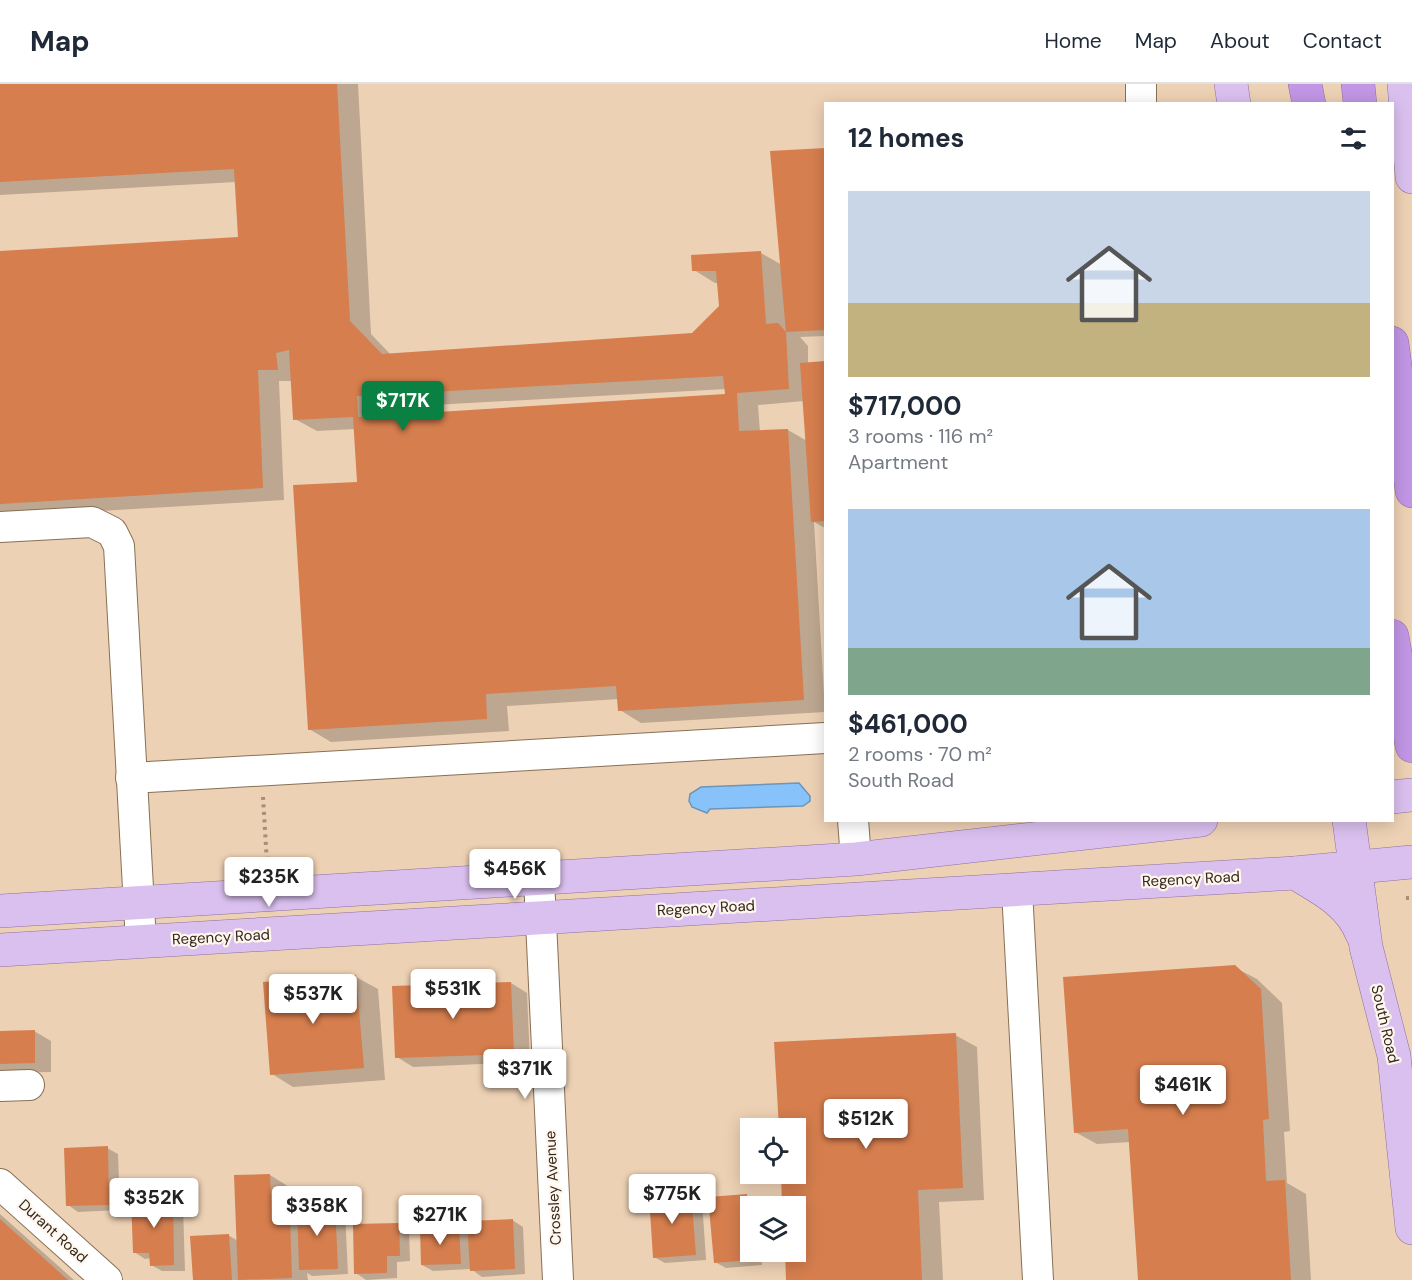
<!DOCTYPE html>
<meta charset="utf-8">
<style>
:root{--surface:#fff;--page:#f6f6f7;--text:#1f2937;--muted:#747a83;--line:#e0e1e3;--accent:#0b8043}
body{margin:0;font-family:"DM Sans",sans-serif;background:var(--page);color:var(--text);height:100vh;display:flex;flex-direction:column;font-size:22px;white-space:nowrap}
*{box-sizing:border-box;margin:0}
p{font-size:20px;color:var(--muted)}
.icon{flex:none;width:33px;height:33px;fill:none;stroke:currentColor;stroke-width:2;stroke-linecap:round;stroke-linejoin:round}
.map{position:relative;flex:1;overflow:hidden}
.panel{position:absolute;left:824px;top:18px;width:570px;height:720px;display:flex;flex-direction:column;background:var(--surface);border-radius:0px;box-shadow:0 3px 15px #0003}
.panel>*{flex:none}
.buttons{position:absolute;left:740px;top:1034px;display:grid;gap:12px}
.buttons a{display:grid;place-items:center;width:66px;height:66px;border-radius:0px;background:var(--surface);box-shadow:0 3px 15px #0003;font-size:30px}
.price{position:absolute;translate:-50% -51px;padding:0 14px;border-radius:6px;background:#fff;color:#222;font-size:20px;line-height:39px;filter:drop-shadow(0 2px 3px #0008)}
.price::after{content:'';position:absolute;left:50%;top:36px;width:18px;height:14px;margin-left:-9px;background:inherit;clip-path:polygon(0 0,100% 0,50% 100%)}
.price.on{background:var(--accent);color:#fff}
ul{padding:0;list-style:none}
li{display:grid;align-content:center;gap:12px;height:318px;padding:0 24px}
li span{display:grid;place-items:center;height:186px;border-radius:0px;color:#555}
li>.icon{margin-inline-start:auto}
span .icon{width:108px;height:108px;fill:#fffc;stroke-width:1}
li b{font-size:26px}
h2{display:flex;justify-content:space-between;align-items:center;height:72px;padding:0 24px;font-size:26px}
header{display:flex;align-items:center;gap:36px;box-sizing:border-box;height:84px;padding:0 30px;background:var(--surface);border-bottom:2px solid var(--line)}
header strong{font-size:28px}
nav{display:flex;gap:33px;margin-inline-start:auto;font-size:21px}
.map>svg:first-child{display:block}
.water{fill:#88c2fb;stroke:#6e94b8;stroke-width:1.5}
.shadow{fill:#0003;fill-rule:evenodd}
.building{fill:#d67e4e;fill-rule:evenodd}
.lines{fill:none;stroke-linecap:round;stroke-linejoin:round}
.minor-casing{stroke:#887055;stroke-width:32}
.major-casing{stroke:#8f6f9f;stroke-width:34}
.highway-casing{stroke:#8f6f9f;stroke-width:34}
.path{stroke:#a58f79;stroke-width:4;stroke-dasharray:3 4.5;stroke-linecap:butt}
.minor{stroke:#fff;stroke-width:30}
.major{stroke:#dac0ef;stroke-width:33}
.highway{stroke:#c196e5;stroke-width:33}
.labels{text-anchor:middle;dominant-baseline:central;stroke-width:4.5;stroke-linejoin:round;paint-order:stroke}
.street-label{font-size:15px;fill:#32271c;stroke:#fff6ed}
</style>
<header>
<strong>Map</strong>
<nav><a>Home</a><a>Map</a><a>About</a><a>Contact</a></nav>
</header>
<div class="map">
<svg width="1412" height="1196" viewBox="0 0 1412 1196">
<rect width="100%" height="100%" fill="#edd1b4"/>
<polygon class="water" points="799,699 810,712 810,717 803,722 710,725 707,729 692,723 689,717 690,710 701,703"/>
<g class="shadow">
<path d="M 0,0 L 358,0 L 371,250 L 391,271 L 693,250 L 721,222 L 719,199 L 715,199 L 694,186 L 761,169 L 782,181 L 825,65 L 825,252 L 800,253 L 808,262 L 808,280 L 825,279 L 825,444 L 814,438 L 825,628 L 641,639 L 620,626 L 619,615 L 507,622 L 509,647 L 331,658 L 309,645 L 359,399 L 355,345 L 317,347 L 295,335 L 292,297 L 279,297 L 284,416 L 0,433 L 0,168 L 239,155 L 236,98 L 0,111 ZM 726,305 L 727,312 L 379,333 L 379,324 ZM 804,317 L 807,357 L 788,346 L 760,348 L 758,321 Z"/>
<polygon points="1234,883 1257,895 1282,919 1290,1047 1284,1048 1287,1099 1306,1110 1311,1196 1139,1196 1130,1058 1097,1060 1075,1048"/>
<polygon points="356,893 378,905 385,996 293,1003 272,990"/>
<polygon points="511,899 527,909 530,978 413,983 397,973"/>
<polygon points="34,947 51,957 51,988 0,989 0,948"/>
<polygon points="955,951 977,963 984,1116 939,1118 943,1196 788,1196 786,1167 795,1167 795,1122 784,1122 782,1089 795,1089 795,1044 780,1044"/>
<polygon points="107,1064 118,1070 120,1126 78,1128 68,1121"/>
<polygon points="270,1091 286,1101 288,1135 299,1141 335,1122 345,1128 348,1190 312,1192 307,1189 308,1196 194,1196 228,1151 238,1157"/>
<polygon points="691,1110 702,1116 706,1176 665,1179 654,1173"/>
<polygon points="747,1112 757,1118 758,1122 750,1122 750,1167 761,1167 762,1181 726,1184 715,1178"/>
<polygon points="173,1115 183,1121 185,1187 162,1187 151,1181 151,1174 145,1175 134,1168"/>
<polygon points="0,1130 74,1196 1,1196"/>
<polygon points="512,1136 523,1143 525,1190 482,1193 471,1185 433,1187 422,1181 459,1144 469,1150"/>
<polygon points="398,1140 409,1146 410,1177 397,1178 397,1194 366,1196 356,1189"/>
</g>
<g class="building">
<path d="M 0,0 L 337,0 L 350,237 L 382,270 L 692,249 L 719,222 L 716,187 L 692,187 L 691,171 L 761,167 L 766,240 L 778,239 L 786,248 L 789,305 L 737,309 L 739,347 L 788,345 L 804,616 L 618,627 L 616,602 L 486,610 L 487,635 L 308,646 L 293,401 L 357,398 L 353,333 L 293,336 L 289,266 L 276,269 L 278,286 L 258,286 L 263,404 L 0,420 L 0,167 L 238,153 L 234,85 L 0,98 ZM 723,292 L 725,310 L 358,333 L 357,312 Z"/>
<polygon points="825,64 825,246 786,248 770,67"/>
<polygon points="825,277 825,437 811,438 800,279"/>
<polygon points="1235,881 1261,905 1269,1035 1263,1036 1266,1097 1285,1096 1291,1196 1138,1196 1128,1045 1074,1049 1063,893"/>
<polygon points="356,891 364,984 270,991 263,898"/>
<polygon points="511,898 514,970 395,974 392,902"/>
<polygon points="35,946 35,979 0,980 0,947"/>
<polygon points="956,949 963,1104 918,1106 922,1196 786,1196 785,1167 795,1167 795,1122 782,1122 781,1089 795,1089 795,1044 779,1044 774,958"/>
<polygon points="108,1062 109,1121 66,1122 64,1064"/>
<polygon points="270,1090 272,1134 290,1134 292,1194 238,1196 234,1091"/>
<polygon points="691,1108 696,1171 653,1174 649,1111"/>
<polygon points="747,1110 750,1167 752,1167 752,1176 714,1179 708,1113"/>
<polygon points="173,1113 174,1181 150,1182 149,1169 133,1169 131,1114"/>
<polygon points="335,1120 338,1185 299,1186 297,1122"/>
<polygon points="0,1135 68,1196 0,1196"/>
<polygon points="513,1135 515,1185 470,1187 467,1137"/>
<polygon points="399,1139 400,1172 387,1172 387,1189 354,1190 353,1140"/>
<polygon points="459,1142 461,1180 421,1181 420,1144"/>
<polygon points="229,1150 232,1196 193,1196 190,1152"/>
</g>
<g class="lines">
<defs>
<g id="minor">
<polyline points="1141,0 1141,20"/>
<polyline points="0,443 92,438 112,448 119,462 141,858"/>
<polyline points="131,694 825,654"/>
<polyline points="853,736 856,775"/>
<polyline points="539,795 558,1196"/>
<polyline points="1017,806 1038,1196"/>
<polyline points="0,1002 29,1001"/>
<polyline points="0,1100 107,1196"/>
</g>
<g id="major">
<polyline points="1231,0 1234,20"/>
<polyline points="1404,0 1412,93"/>
<polyline points="1392,713 1412,711"/>
<polyline points="1349,736 1366,863 1394,972 1412,1144"/>
<path d="M 1295,789 C 1322,805 1350,819 1362,850"/>
<polyline points="0,827 856,775 1201,736"/>
<polyline points="0,866 1295,789 1412,778"/>
</g>
<g id="highway">
<polyline points="1305,0 1309,20"/>
<polyline points="1358,0 1360,20"/>
<polyline points="1392,259 1412,407"/>
<polyline points="1392,552 1412,662"/>
</g>
</defs>
<use href="#minor" class="minor-casing"/>
<use href="#major" class="major-casing"/>
<use href="#highway" class="highway-casing"/>
<g class="path">
<polyline points="263,713 267,779"/>
<polyline points="1406,814 1412,814"/>
</g>
<use href="#minor" class="minor"/>
<use href="#major" class="major"/>
<use href="#highway" class="highway"/>
</g>
<g class="labels">
<g class="street-label">
<text transform="translate(1191 795) rotate(-3)">Regency Road</text>
<text transform="translate(706 824) rotate(-3)">Regency Road</text>
<text transform="translate(221 853) rotate(-3)">Regency Road</text>
<text transform="translate(1385 940) rotate(77)">South Road</text>
<text transform="translate(553 1104) rotate(-93)">Crossley Avenue</text>
<text transform="translate(53 1147) rotate(42)">Durant Road</text>
</g>
</g>
</svg>
<div class="buttons">
<a><svg class="icon" aria-label="locate" viewBox="0 0 24 24"><circle cx="12" cy="12" r="6"/><path d="M12 2v4M12 18v4M2 12h4M18 12h4"/></svg></a>
<a><svg class="icon" aria-label="layers" viewBox="0 0 24 24"><path d="M12 4l9 5-9 5-9-5zM3 14l9 5 9-5"/></svg></a>
</div>
<b class="price on" style="left:403px;top:348px">$717K</b>
<b class="price" style="left:515px;top:816px">$456K</b>
<b class="price" style="left:269px;top:824px">$235K</b>
<b class="price" style="left:453px;top:936px">$531K</b>
<b class="price" style="left:313px;top:941px">$537K</b>
<b class="price" style="left:525px;top:1016px">$371K</b>
<b class="price" style="left:1183px;top:1032px">$461K</b>
<b class="price" style="left:866px;top:1066px">$512K</b>
<b class="price" style="left:672px;top:1141px">$775K</b>
<b class="price" style="left:154px;top:1145px">$352K</b>
<b class="price" style="left:317px;top:1153px">$358K</b>
<b class="price" style="left:440px;top:1162px">$271K</b>
<section class="panel">
<h2>12 homes<svg class="icon" aria-label="filters" viewBox="0 0 24 24"><path d="M4 7h16M4 17h16"/><circle cx="9" cy="7" r="2"/><circle cx="15" cy="17" r="2"/></svg></h2>
<ul>
<li><span style="background:linear-gradient(#c9d6e8 60%,#c2b280 0)"><svg class="icon" aria-label="home" viewBox="0 0 24 24"><path d="M3 11l9-7 9 7M6 9v11h12V9"/></svg></span><div><b>$717,000</b><p>3 rooms · 116 m²</p><p>Apartment</p></div></li>
<li><span style="background:linear-gradient(#a9c7e8 75%,#7fa58c 0)"><svg class="icon" aria-label="home" viewBox="0 0 24 24"><path d="M3 11l9-7 9 7M6 9v11h12V9"/></svg></span><div><b>$461,000</b><p>2 rooms · 70 m²</p><p>South Road</p></div></li>
</ul>
</section>
</div>
